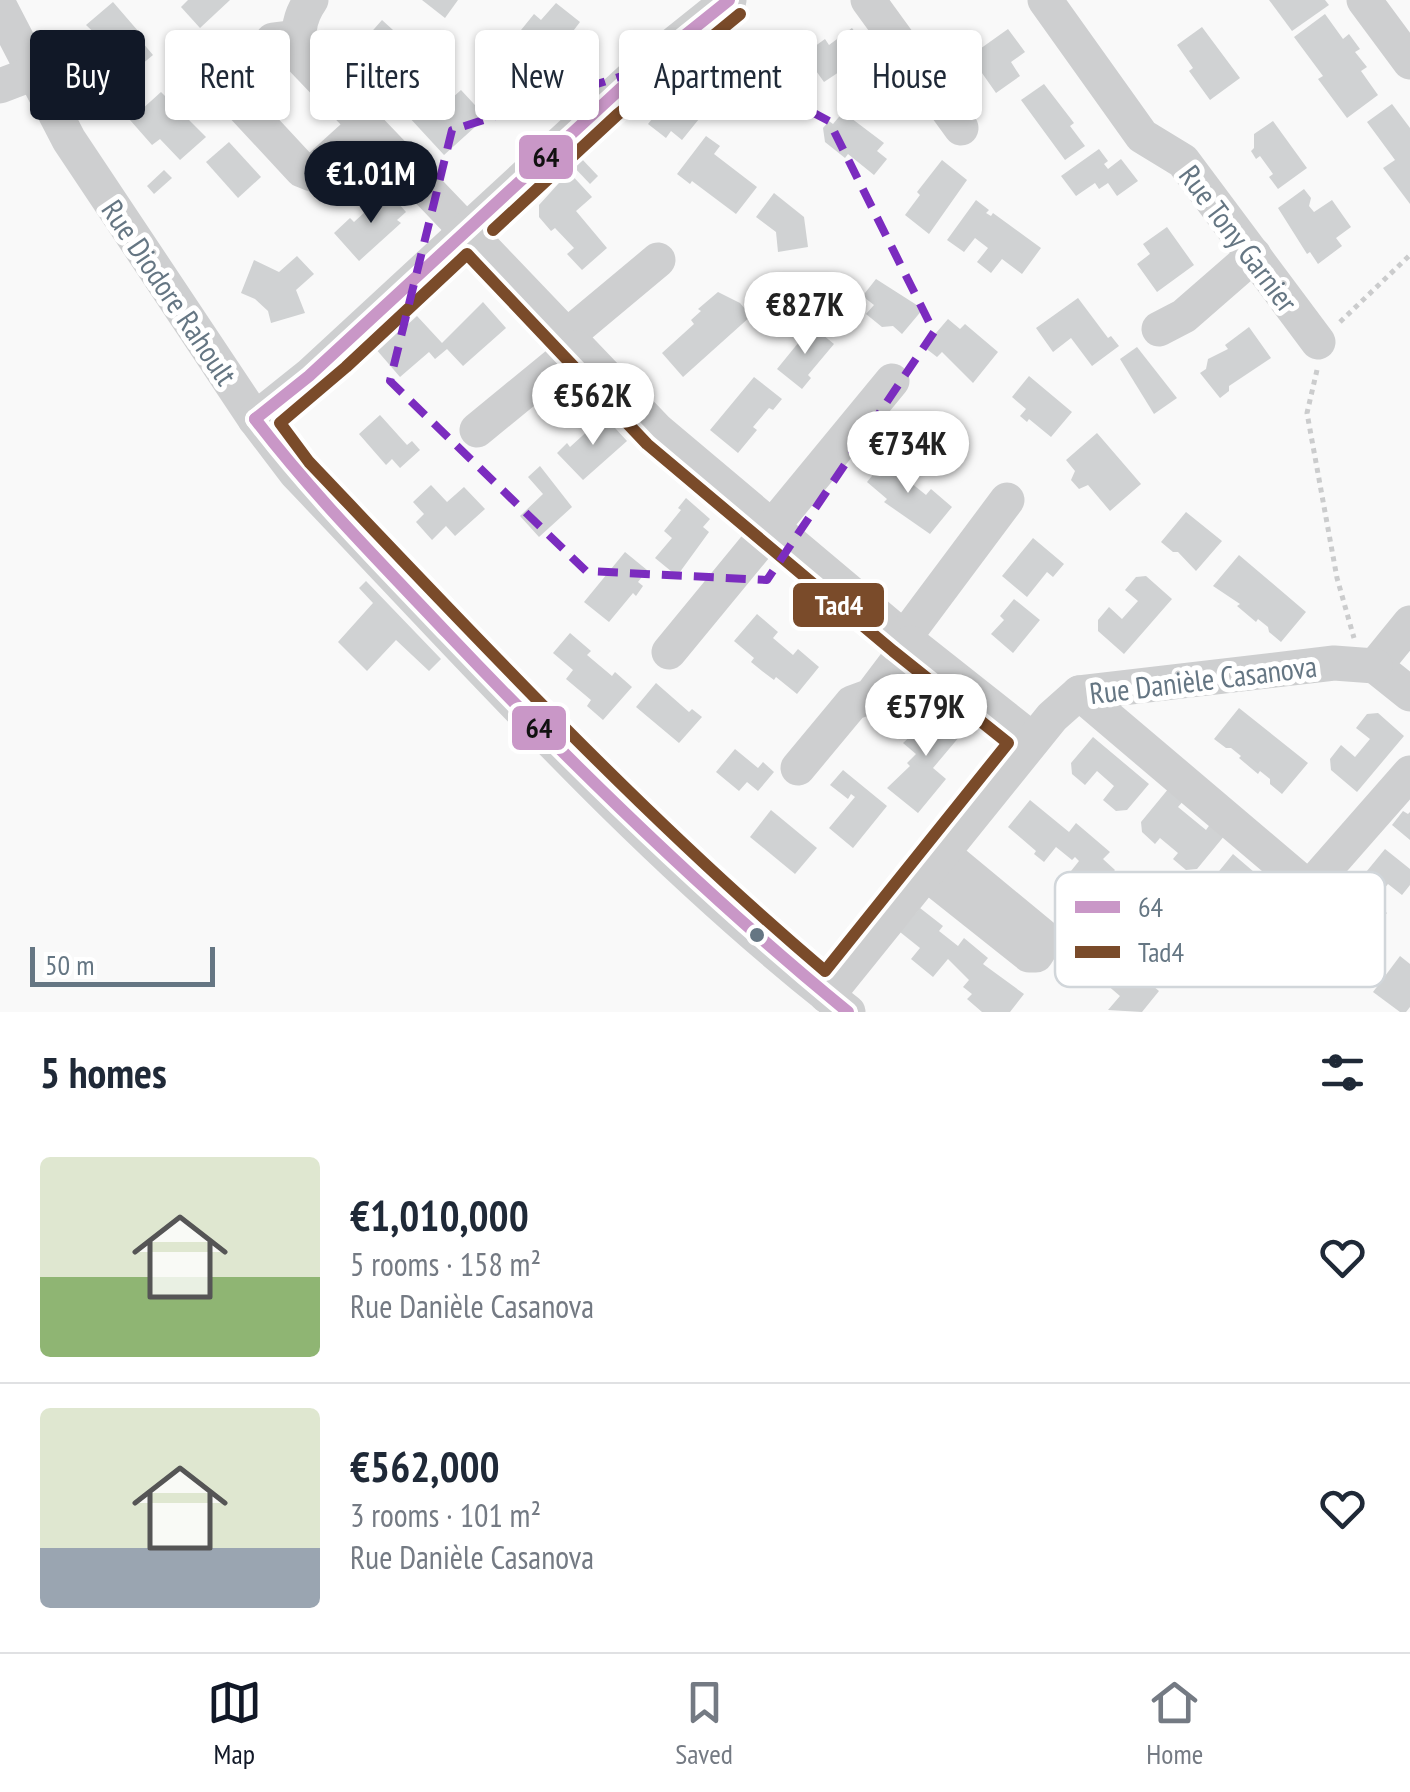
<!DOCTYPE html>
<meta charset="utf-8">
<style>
:root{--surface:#fff;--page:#f2f2f3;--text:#1f2937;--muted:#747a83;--line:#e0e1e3;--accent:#111827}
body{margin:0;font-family:"PT Sans Narrow",sans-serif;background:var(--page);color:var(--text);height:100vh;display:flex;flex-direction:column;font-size:38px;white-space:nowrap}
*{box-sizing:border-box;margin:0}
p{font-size:32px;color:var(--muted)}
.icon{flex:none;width:55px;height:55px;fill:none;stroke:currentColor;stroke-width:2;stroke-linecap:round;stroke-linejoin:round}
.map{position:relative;height:1012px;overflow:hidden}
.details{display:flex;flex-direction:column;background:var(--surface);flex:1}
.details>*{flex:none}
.hud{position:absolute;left:30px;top:30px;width:1350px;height:90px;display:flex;gap:20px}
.scale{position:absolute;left:30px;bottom:25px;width:185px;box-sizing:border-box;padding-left:10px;border:5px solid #657683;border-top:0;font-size:28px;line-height:35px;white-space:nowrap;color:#657683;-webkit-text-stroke:8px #fff;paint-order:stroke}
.price{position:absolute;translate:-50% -85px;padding:0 22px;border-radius:35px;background:#fff;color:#222;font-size:32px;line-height:65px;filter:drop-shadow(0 2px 5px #0008)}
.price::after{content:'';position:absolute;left:50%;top:60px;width:30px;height:22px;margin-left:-15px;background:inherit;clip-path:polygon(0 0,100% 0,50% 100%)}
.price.current{background:var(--accent);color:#fff}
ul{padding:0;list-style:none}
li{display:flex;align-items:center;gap:30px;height:250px;padding:0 40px}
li+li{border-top:2px solid var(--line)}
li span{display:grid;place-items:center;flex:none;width:280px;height:200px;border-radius:10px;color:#555}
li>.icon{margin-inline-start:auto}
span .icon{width:120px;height:120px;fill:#fffc;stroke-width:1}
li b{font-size:42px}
h2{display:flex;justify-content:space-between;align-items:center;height:120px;padding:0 40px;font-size:42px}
.pill{padding:0 35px;border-radius:10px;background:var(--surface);box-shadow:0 2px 8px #0004;font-size:35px;line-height:90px}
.pill.current{background:var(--accent);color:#fff}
.tab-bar{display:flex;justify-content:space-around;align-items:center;height:140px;border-top:2px solid var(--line);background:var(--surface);font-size:28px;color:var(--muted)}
.tab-bar a{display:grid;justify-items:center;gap:5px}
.tab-bar .current{color:var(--accent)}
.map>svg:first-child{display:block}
.building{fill:#d0d2d3}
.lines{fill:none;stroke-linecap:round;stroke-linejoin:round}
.path{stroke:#cbcccd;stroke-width:5;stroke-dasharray:5 5;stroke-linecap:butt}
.minor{stroke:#cecfd0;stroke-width:35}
.bus-1-casing{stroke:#fff;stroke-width:20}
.bus-2-casing{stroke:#fff;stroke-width:20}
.bus-1{stroke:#c997c7;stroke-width:12}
.bus-2{stroke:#7a4b2a;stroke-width:12}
.marked{fill:none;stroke:#7b2cbf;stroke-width:8;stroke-dasharray:20 12;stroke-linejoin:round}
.bus-dot{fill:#657683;stroke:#fff;stroke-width:4}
.labels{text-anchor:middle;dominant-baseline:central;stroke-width:10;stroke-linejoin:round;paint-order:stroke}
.street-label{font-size:30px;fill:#657683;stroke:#fff}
.key{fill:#fff;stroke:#d1d6da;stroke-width:2.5}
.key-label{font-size:28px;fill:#657683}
.line-badge{stroke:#fff;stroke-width:4}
.badge-label{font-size:28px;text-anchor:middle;font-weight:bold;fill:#fff}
.pale-badge-label{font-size:28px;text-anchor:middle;font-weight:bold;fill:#111}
</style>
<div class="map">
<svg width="1410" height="1012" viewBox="0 0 1410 1012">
<rect width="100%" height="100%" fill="#f9f9f9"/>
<g class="building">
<polygon points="188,0 230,0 200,28 181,7"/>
<polygon points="422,0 458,0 445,18"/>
<polygon points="1269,0 1325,0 1329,5 1292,31"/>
<polygon points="113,2 145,39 142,42 153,55 129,75 117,61 121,58 86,25"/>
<polygon points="556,3 580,22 561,47 577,60 559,81 540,66 537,69 515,51 523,41 517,35 534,14 541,20"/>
<polygon points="1325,14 1343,39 1349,34 1360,49 1355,52 1367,67 1361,71 1378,95 1347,118 1318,79 1323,76 1294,37"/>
<polygon points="382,20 404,40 369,74 349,57 359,46 356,43 364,34 367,37"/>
<polygon points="1202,27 1240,78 1210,100 1189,71 1193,68 1177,45"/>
<polygon points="852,28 869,52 824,82 804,54 825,39 829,45"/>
<polygon points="1008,29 1025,52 1011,62 1020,76 996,93 970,56"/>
<polygon points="764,50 783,76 740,112 721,86 742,71 739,67"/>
<polygon points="661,80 703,114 682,140 671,131 666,138 648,124 652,119 638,108"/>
<polygon points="1044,84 1074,123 1070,126 1085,146 1065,160 1021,100"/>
<polygon points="461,90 486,117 444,155 408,116 422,104 432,116"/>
<polygon points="161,92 206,137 180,160 160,139 152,145 130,120"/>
<polygon points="1392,104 1410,128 1410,204 1383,168 1395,160 1367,122"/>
<polygon points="843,112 884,143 877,151 887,159 874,175 848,154 845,158 825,142 823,128 829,121 833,124"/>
<polygon points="1273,121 1307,168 1278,189 1269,177 1273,174 1260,156 1256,159 1251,151 1254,148 1254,134"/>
<polygon points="706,136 720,146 714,154 757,187 736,214 692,181 690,184 677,174"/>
<polygon points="229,142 261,177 238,198 206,162"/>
<polygon points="1099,149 1108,161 1104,164 1108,169 1121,159 1138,181 1117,196 1108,183 1099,189 1095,183 1076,196 1061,176"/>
<polygon points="580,157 598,176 590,184 572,165"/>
<polygon points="942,160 967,180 929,234 905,215 920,195 917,192"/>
<polygon points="164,170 172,178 154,194 147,186"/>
<polygon points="569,172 592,197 576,211 607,248 582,270 567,254 574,248 555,228 551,231 539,217 539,205"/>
<polygon points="385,188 406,212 397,220 401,223 359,261 334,233 350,218 354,222 378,200 375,196"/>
<polygon points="1304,189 1311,198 1309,206 1314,212 1332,200 1351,227 1336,238 1342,246 1318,264 1310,252 1307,254 1278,208"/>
<polygon points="774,193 804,217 808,247 778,252 776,232 756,217"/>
<polygon points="976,200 989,210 986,213 991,216 993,213 1041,248 1022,274 1002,259 991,273 977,262 988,248 975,238 964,252 947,240"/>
<polygon points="1167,227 1194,265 1157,292 1137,264 1150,254 1143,244"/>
<polygon points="297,256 314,274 296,290 305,313 271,323 268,311 255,299 241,293 254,260 279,272"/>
<polygon points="876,279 923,309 902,334 893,326 882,327 866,314 874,305 865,298 865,293"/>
<polygon points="718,292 740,303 751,316 683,377 662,353 694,324 691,320 701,311 698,309"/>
<polygon points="1078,298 1108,338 1111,336 1119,346 1092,366 1071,338 1053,352 1036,328"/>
<polygon points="483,302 506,328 463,366 447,349 435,359 429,352 400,377 375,348 404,323 406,326 417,316 442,343"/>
<polygon points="948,319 960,329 965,324 998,352 973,383 942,352 937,357 924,347"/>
<polygon points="812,326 834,344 808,375 811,378 802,389 777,369"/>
<polygon points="1249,327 1271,358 1229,386 1229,391 1220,398 1200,373 1206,369 1208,359 1228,349 1225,345"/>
<polygon points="1137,347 1177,398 1154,414 1120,359"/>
<polygon points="1029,376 1072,412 1051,437 1029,419 1027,422 1020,416 1026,409 1012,397"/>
<polygon points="754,377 782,399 773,410 769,408 753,427 757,430 738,453 710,430"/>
<polygon points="380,415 407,445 412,441 420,450 400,468 392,459 386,465 359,434"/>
<polygon points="604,416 627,441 583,480 557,453 567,443 570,447"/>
<polygon points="1097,433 1141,484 1110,511 1088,485 1079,489 1071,480 1075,471 1066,460"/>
<polygon points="889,455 911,473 906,478 916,487 926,495 931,489 952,507 930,534 884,502 887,499 867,482"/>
<polygon points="540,466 572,507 539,537 520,516 543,494 528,477"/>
<polygon points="431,485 447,502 464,487 485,509 455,536 446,526 432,540 416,522 424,514 413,502"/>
<polygon points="686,498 710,519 703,527 709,532 677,576 655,558 672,538 664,531 681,510 678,508"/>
<polygon points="1186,512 1222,541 1196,571 1178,552 1173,552 1161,542"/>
<polygon points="1033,538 1064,564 1053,577 1047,572 1027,597 1002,576"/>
<polygon points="625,552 647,570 638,582 643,586 636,596 633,593 609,622 584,602"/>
<polygon points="1239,555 1306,612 1281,642 1269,632 1268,627 1258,619 1256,622 1237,606 1240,604 1213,586"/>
<polygon points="1146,576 1172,599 1124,654 1098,631 1098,620 1109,607 1122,619 1138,601 1125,590 1136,577"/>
<polygon points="366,581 441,659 429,671 396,640 367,671 338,642 373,603 359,588"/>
<polygon points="1014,599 1040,620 1013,653 991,634 1004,620 1000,616"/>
<polygon points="757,614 778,632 773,638 793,655 798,649 819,667 797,694 776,677 774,680 762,671 751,662 754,658 734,641"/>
<polygon points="570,633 591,651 587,655 612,676 615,672 632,687 603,720 587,706 591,700 566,679 573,670 553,653"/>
<polygon points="656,683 689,712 692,709 702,717 679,743 636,707"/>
<polygon points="935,705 965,730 933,768 946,779 918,813 887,788 910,766 907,763 916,754 903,743 927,721 923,718"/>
<polygon points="1239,708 1308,763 1282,794 1270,784 1270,779 1260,771 1258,774 1239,758 1241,756 1231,748 1226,748 1214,739"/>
<polygon points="1378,713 1404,736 1357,792 1331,770 1330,759 1341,745 1355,757 1370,739 1356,728 1367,714"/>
<polygon points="1093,737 1149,784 1127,810 1116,811 1103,800 1114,786 1097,771 1085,785 1072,774 1071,763"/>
<polygon points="735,749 758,768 763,762 774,772 758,791 747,782 739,791 716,772"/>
<polygon points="843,770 887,806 853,848 829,828 855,797 851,794 848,799 830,785"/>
<polygon points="1169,788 1184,800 1178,807 1206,830 1211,823 1225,835 1197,869 1186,870 1173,859 1178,853 1160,838 1155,844 1142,832 1141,822"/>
<polygon points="1030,800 1069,832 1076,823 1110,852 1103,859 1115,870 1097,892 1071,871 1079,861 1075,857 1072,860 1056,847 1044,862 1034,854 1036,851 1008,827"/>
<polygon points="771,810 817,848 795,874 750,837"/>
<polygon points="1403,811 1408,814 1410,812 1410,840 1392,825"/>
<polygon points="1385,849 1410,869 1410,885 1402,895 1388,884 1374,901 1387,913 1376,926 1366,927 1339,905"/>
<polygon points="1233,854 1289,902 1267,928 1256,929 1243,918 1254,904 1237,889 1225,903 1212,891 1211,881"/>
<polygon points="920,908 943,926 939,931 958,946 964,938 988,958 983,964 1024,994 1010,1012 982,1012 967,999 972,994 963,987 969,980 948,959 933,977 911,959 920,948 900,932"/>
<polygon points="1400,956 1410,964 1410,1007 1406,1012 1400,1012 1373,992"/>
<polygon points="1124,962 1159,991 1142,1012 1108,1010 1120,996 1106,984"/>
</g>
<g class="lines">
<g class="path">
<polyline points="1340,322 1410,255"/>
<polyline points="1317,370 1307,413 1337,578 1354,638"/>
</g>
<g class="minor">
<path d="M 311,0 C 297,20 297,37 303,60 L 658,431 L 904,638 L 1033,740"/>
<polyline points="868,0 961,128"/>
<polyline points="1045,0 1142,136 1183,161 1318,342"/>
<polyline points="1364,0 1410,62"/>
<path d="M 0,7 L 69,140 L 255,419 L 296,473 C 473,658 645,854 848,1012"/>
<polyline points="297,37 273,40 234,87 237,100 302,170 312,174 366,125"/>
<polyline points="0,86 34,73"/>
<polyline points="1159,329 1184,316 1254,255"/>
<polyline points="567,336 658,260"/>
<polyline points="255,419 309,376 633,77 729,0"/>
<polyline points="477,430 577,348"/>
<polyline points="904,638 1007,500"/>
<polyline points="669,652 892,381"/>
<polyline points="1375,666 1410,623"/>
<polyline points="1375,666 1410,694"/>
<polyline points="1079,693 1309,888 1410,773"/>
<polyline points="798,768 852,703 871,696 911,643"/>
<polyline points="926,873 1029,955 1036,955 1046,939 942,853"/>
<polyline points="827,996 1052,717 1079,693 1334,663 1375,666"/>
</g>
<defs>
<g id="bus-1">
<path d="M 255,419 C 313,495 381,563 447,633 C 574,767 705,895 848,1012"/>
<polyline points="255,419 309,376 633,77 729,0"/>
</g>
<g id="bus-2">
<polyline points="493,230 617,115 740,14"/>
<path d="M 467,254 L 647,444 L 893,651 L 1008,743 L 825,971 C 640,814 476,637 309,462 L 280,423 L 346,367 Z"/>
</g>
</defs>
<use href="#bus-1" class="bus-1-casing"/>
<use href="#bus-2" class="bus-2-casing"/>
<use href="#bus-1" class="bus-1"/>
<use href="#bus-2" class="bus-2"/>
</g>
<path class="marked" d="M 698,52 L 829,121 L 934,332 L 767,580 L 586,571 L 390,381 L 452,130 Z"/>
<circle class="bus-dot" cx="757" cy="935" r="9"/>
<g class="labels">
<g class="street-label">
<text transform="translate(1239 238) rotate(53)">Rue Tony Garnier</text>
<text transform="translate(170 292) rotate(56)">Rue Diodore Rahoult</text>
<text transform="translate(1203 679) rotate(-7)">Rue Danièle Casanova</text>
</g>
</g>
<rect x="1055" y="872" width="330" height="115" rx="15" class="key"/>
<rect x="1075" y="901" width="45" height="12" fill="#c997c7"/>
<rect x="1075" y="946" width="45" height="12" fill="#7a4b2a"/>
<g class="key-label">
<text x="1138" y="917">64</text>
<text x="1138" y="962">Tad4</text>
</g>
<g class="line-badge">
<rect x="517" y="133" width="58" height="48" rx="10" fill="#c997c7"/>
<rect x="791" y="581" width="95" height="48" rx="10" fill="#7a4b2a"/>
<rect x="510" y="704" width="58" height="48" rx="10" fill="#c997c7"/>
</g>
<g class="badge-label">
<text x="839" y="615">Tad4</text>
</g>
<g class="pale-badge-label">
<text x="546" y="167">64</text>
<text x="539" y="738">64</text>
</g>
</svg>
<div class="scale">50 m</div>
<b class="price current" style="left:371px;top:226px">€1.01M</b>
<b class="price" style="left:805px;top:357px">€827K</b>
<b class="price" style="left:593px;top:448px">€562K</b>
<b class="price" style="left:908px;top:496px">€734K</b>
<b class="price" style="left:926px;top:759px">€579K</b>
<div class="hud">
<a class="pill current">Buy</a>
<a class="pill">Rent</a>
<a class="pill">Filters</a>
<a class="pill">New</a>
<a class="pill">Apartment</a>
<a class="pill">House</a>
</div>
</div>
<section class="details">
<h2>5 homes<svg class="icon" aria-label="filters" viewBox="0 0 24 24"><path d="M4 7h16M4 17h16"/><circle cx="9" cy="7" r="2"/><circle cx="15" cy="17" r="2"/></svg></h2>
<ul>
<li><span style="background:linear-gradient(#dfe7d0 60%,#8fb573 0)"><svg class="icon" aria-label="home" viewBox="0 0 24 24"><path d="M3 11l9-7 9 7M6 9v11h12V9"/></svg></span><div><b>€1,010,000</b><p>5 rooms · 158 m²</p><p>Rue Danièle Casanova</p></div><svg class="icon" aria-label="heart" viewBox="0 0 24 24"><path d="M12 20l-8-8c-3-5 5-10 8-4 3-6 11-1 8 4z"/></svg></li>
<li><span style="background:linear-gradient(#dfe7d0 70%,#9aa5b1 0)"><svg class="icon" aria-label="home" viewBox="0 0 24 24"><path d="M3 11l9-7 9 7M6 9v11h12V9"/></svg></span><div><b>€562,000</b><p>3 rooms · 101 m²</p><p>Rue Danièle Casanova</p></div><svg class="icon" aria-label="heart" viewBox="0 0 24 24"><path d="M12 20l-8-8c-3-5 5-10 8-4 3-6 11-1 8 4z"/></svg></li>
</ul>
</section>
<nav class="tab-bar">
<a class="current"><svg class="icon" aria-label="map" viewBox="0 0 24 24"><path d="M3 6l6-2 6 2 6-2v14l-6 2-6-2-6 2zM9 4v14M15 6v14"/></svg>Map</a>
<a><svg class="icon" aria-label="saved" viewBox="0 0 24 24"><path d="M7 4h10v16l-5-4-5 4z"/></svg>Saved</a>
<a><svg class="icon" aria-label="home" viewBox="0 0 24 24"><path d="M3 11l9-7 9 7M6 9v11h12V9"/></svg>Home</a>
</nav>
